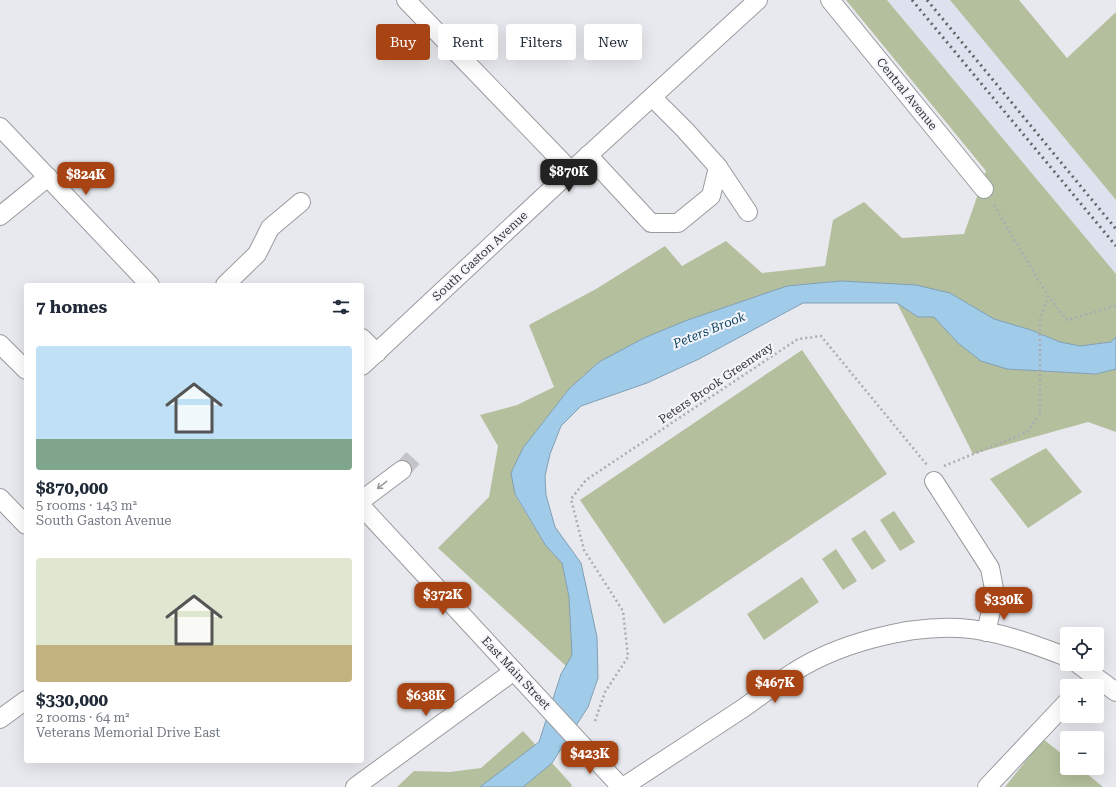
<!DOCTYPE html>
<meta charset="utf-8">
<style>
:root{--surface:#fff;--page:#f2f2f3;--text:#1f2937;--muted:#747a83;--accent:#a84414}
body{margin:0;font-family:"Roboto Serif",serif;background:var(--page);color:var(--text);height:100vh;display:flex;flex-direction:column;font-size:15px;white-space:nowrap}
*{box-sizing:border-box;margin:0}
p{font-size:13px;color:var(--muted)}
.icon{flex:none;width:22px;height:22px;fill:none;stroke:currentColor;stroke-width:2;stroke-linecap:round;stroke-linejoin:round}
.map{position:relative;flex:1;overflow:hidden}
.details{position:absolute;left:24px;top:283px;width:340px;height:480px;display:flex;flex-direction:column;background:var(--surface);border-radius:4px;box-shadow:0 4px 16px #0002}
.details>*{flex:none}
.banner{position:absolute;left:376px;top:24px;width:380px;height:36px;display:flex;gap:8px}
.buttons{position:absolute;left:1060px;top:627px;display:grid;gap:8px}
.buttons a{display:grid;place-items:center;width:44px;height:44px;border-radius:4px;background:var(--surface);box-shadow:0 4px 16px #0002;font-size:20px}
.price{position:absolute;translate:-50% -34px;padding:0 9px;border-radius:8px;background:var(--accent);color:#fff;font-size:13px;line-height:26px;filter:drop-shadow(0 1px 2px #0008)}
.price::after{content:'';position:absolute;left:50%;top:24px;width:12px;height:9px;margin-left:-6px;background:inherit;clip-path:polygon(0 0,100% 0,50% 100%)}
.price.selected{background:#222;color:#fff}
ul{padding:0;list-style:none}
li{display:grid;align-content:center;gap:8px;height:212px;padding:0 12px}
li span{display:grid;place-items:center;height:124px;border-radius:4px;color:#555}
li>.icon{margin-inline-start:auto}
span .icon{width:72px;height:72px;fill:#fffc;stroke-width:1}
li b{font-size:17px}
h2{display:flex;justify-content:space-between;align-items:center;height:48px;padding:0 12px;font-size:17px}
.chip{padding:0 14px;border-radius:4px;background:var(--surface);box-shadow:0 4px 16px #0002;font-size:14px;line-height:36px}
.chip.selected{background:var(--accent);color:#fff}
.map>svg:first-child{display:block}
.built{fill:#dee1ee}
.green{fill:#b4bf9d}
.water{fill:#a1cce9;stroke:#819fb4}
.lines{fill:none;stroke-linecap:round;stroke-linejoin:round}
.minor-tunnel{stroke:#c4c5ca;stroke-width:18;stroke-dasharray:18 9;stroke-linecap:butt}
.minor-casing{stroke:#999b9f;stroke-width:20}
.path{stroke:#abacb0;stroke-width:2.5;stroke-dasharray:2 3;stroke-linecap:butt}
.minor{stroke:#fff;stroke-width:18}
.rail{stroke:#646467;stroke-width:3;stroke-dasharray:2 4;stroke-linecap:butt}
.oneway{stroke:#9a9a9c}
.labels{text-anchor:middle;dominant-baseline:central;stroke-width:4;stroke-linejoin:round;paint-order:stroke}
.street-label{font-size:12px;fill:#363638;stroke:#f5f6fc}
.water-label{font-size:13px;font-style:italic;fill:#144865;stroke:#f5f6fc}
</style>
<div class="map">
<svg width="1116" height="787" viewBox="0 0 1116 787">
<rect width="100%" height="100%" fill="#e8e9ee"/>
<polygon class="built" points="887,0 950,0 1116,200 1116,274"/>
<g class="green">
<polygon points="846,0 887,0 1116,274 1116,337 1111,342 1080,346 1060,342 1031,330 994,319 950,293 841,281 787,286 685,321 644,338 599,362 569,389 523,448 515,495 546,546 562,563 569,597 573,639 572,655 566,666 438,548 489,497 498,446 480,415 517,405 554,387 529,325 596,289 665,246 682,266 726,241 762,273 825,266 833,220 864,202 902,238 964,234 986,171"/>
<polygon points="950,0 1019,0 1067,58 1116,12 1116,200"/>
<polygon points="897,303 918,317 934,317 958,343 1007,369 1096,374 1116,369 1116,432 1088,422 973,454"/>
<polygon points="802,350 887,474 664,624 580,500"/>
<polygon points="1046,448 1082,492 1028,528 990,479"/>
<polygon points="894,511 915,542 900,551 880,520"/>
<polygon points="865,530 886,561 872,570 851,539"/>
<polygon points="836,549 857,581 843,590 822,559"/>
<polygon points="802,577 819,602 764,640 747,614"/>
<polygon points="523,731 572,785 571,787 397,787 414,771 450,772 481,768"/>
<polygon points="1043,739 1067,758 1067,768 1080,768 1103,787 1005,787"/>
</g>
<polygon class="water" points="841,281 916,285 950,293 994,319 1031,330 1060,342 1080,346 1111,342 1116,337 1116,369 1096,374 1007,369 981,361 958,343 934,317 918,317 897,303 803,303 699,359 647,383 581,406 561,426 550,454 545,476 546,495 555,527 581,563 597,637 598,678 588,707 552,763 523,787 480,787 539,742 561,674 572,655 569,597 562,563 546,546 515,494 511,473 523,448 569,389 599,362 644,338 685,321 787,286"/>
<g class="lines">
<polyline class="minor-tunnel" points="402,470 413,458"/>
<defs>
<g id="minor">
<polyline points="406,0 571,171"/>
<polyline points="830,0 984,189"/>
<polyline points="0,127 150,285"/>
<polyline points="588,155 651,223 678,223 711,196 718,167 685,130 652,97"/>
<polyline points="718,167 748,212"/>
<polyline points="0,216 48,177"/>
<polyline points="225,285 257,254 270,228 301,202"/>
<polyline points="362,338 377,353"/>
<polyline points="0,344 26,370"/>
<polyline points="362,366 571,171 758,0"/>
<polyline points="934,481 990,568 995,594 986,632"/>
<polyline points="0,498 26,525"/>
<polyline points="362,500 402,470"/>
<polyline points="362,507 621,787"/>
<polyline points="1078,664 1116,692"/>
<polyline points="0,719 26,700"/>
<polyline points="355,787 514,671"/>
<path d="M 623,787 C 663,761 702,735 742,709 C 760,697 776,683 794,672 C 837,644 908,625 959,628 C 996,630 1033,644 1067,657"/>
<polyline points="987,787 1067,702"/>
</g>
</defs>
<use href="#minor" class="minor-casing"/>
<g class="path">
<polyline points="994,205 1048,296 1067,320 1116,306"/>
<polyline points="944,466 1027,432 1040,414 1040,320 1048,296"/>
<polyline points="595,721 605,692 628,657 623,611 584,550 571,499 586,480 798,339 821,336 927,465"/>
</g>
<use href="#minor" class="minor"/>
<g class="rail">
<polyline points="912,0 1116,246"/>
<polyline points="927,0 1116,229"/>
</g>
</g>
<defs><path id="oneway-shaft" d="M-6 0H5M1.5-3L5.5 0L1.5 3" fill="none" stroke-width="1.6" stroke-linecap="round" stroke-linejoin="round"/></defs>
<use class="oneway" href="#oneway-shaft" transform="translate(382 485) rotate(142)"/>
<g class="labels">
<g class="street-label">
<text transform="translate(907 94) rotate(51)">Central Avenue</text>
<text transform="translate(480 256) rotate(-43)">South Gaston Avenue</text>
<text transform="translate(716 383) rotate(-34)">Peters Brook Greenway</text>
<text transform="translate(516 673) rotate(47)">East Main Street</text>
</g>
<g class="water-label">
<text transform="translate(709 330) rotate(-22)">Peters Brook</text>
</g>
</g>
</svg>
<div class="buttons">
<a><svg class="icon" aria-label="locate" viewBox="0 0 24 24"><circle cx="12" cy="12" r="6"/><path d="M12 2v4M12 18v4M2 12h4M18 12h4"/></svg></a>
<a>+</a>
<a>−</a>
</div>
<b class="price selected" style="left:569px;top:193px">$870K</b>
<b class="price" style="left:86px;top:196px">$824K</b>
<b class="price" style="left:443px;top:616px">$372K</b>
<b class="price" style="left:1004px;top:621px">$330K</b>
<b class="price" style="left:775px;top:704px">$467K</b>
<b class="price" style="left:426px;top:717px">$638K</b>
<b class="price" style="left:590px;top:775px">$423K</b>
<div class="banner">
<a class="chip selected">Buy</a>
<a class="chip">Rent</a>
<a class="chip">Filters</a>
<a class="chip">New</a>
</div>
<section class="details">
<h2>7 homes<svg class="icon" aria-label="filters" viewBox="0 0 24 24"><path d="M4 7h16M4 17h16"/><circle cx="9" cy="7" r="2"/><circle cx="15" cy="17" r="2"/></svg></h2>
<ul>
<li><span style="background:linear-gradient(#bfe0f5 75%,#7fa58c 0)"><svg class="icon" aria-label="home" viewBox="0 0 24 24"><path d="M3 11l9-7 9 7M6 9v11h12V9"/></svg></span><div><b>$870,000</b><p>5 rooms · 143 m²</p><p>South Gaston Avenue</p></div></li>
<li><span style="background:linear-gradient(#dfe7d0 70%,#c2b280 0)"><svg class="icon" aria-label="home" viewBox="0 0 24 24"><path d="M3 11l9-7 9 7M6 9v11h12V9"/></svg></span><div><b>$330,000</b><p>2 rooms · 64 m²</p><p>Veterans Memorial Drive East</p></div></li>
</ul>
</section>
</div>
